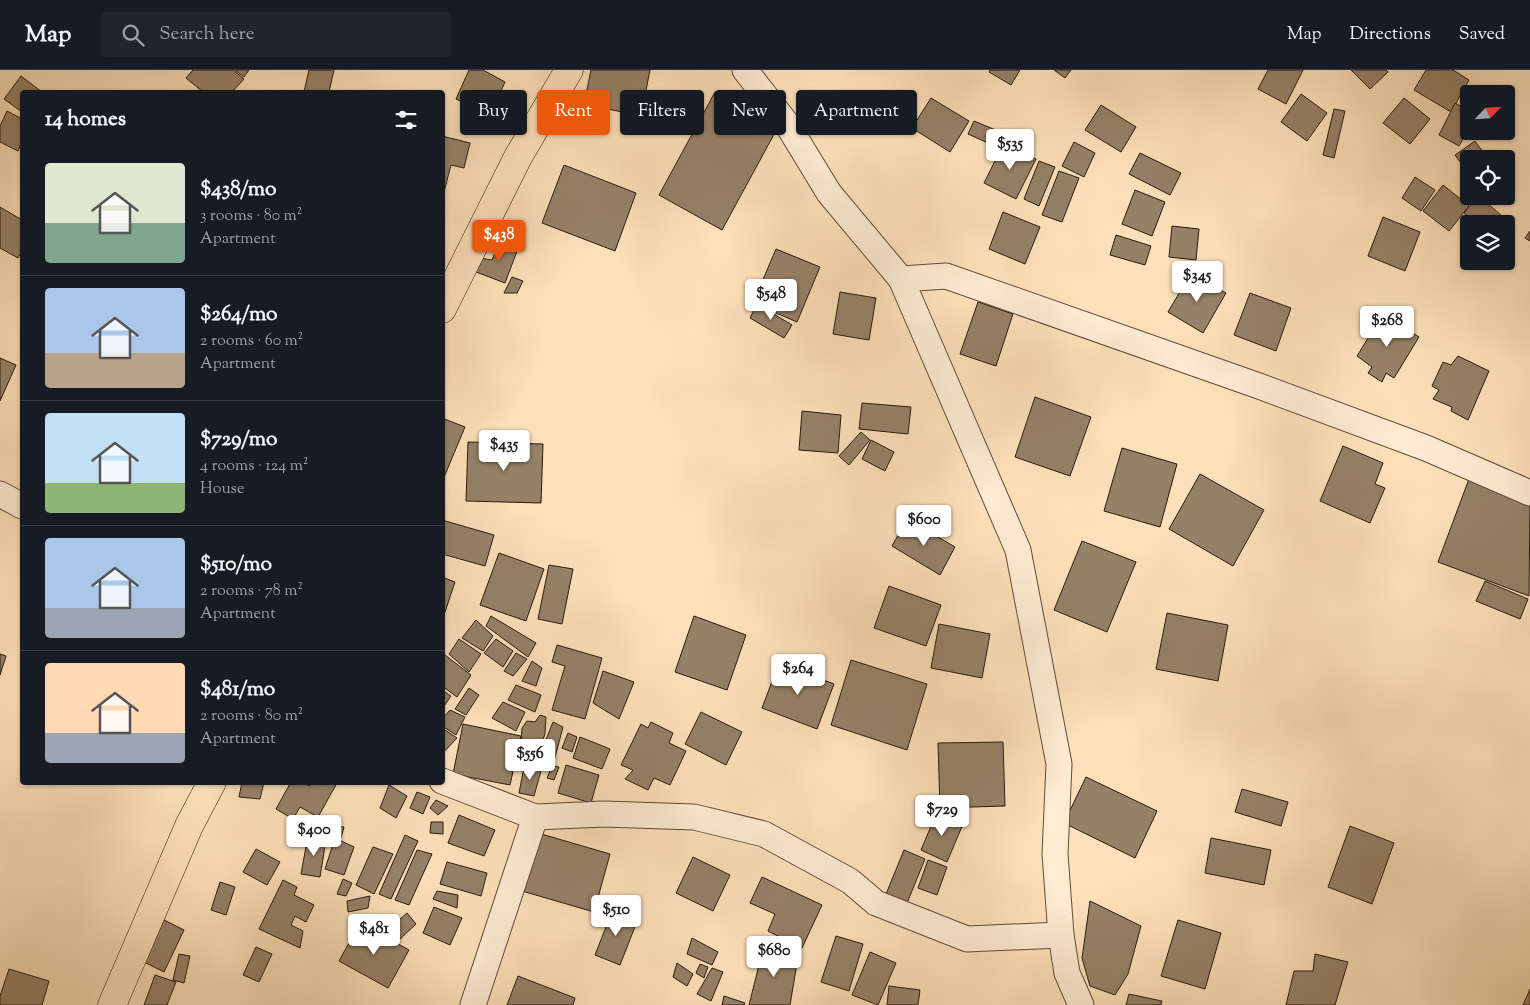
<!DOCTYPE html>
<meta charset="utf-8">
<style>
:root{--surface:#171b24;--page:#20242c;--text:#f1f3f6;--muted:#9ea1a6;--line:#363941;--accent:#ea580c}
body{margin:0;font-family:"Sorts Mill Goudy",serif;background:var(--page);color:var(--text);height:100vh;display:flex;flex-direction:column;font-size:19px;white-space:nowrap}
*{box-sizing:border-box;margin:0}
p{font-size:16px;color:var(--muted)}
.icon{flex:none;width:28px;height:28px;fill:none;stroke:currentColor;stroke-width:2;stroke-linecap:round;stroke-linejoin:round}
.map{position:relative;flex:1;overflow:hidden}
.side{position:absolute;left:20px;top:20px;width:425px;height:695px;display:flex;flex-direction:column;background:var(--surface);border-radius:5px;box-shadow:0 1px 4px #0004}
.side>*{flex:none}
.hud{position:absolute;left:460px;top:20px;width:475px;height:45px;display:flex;gap:10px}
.needle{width:32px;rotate:65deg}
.fabs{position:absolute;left:1460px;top:15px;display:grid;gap:10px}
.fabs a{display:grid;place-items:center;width:55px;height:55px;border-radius:5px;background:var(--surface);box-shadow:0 1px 4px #0004;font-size:25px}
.price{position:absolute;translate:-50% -42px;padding:0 11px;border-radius:5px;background:#fff;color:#222;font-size:16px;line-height:32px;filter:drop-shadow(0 1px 2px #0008)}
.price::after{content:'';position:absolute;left:50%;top:30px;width:15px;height:11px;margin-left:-8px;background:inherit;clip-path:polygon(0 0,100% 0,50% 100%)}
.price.active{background:var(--accent);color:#fff}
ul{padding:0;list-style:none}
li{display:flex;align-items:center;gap:15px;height:125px;padding:0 25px}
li+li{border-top:1px solid var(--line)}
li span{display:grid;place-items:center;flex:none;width:140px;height:100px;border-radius:5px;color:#555}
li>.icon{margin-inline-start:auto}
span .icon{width:60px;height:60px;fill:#fffc;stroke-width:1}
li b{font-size:21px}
h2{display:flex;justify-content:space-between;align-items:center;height:60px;padding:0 25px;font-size:21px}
.pill{padding:0 18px;border-radius:5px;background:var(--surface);box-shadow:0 1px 4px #0004;font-size:18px;line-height:45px}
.pill.active{background:var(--accent);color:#fff}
header{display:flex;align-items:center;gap:30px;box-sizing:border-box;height:70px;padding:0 25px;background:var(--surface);border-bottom:1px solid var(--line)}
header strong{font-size:24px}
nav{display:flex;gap:28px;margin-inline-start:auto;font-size:18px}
.search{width:350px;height:45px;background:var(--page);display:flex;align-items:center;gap:12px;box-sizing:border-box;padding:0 18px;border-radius:5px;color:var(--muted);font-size:19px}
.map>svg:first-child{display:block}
.building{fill:#968167;stroke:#261b0e}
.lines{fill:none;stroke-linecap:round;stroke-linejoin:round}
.minor-casing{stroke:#5c4c39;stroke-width:27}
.major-casing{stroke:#261b0e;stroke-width:29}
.minor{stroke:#feebd2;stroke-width:25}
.major{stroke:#fde0b9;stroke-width:28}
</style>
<header>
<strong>Map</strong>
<div class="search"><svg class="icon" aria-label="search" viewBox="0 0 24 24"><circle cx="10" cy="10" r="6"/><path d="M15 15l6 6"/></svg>Search here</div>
<nav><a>Map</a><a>Directions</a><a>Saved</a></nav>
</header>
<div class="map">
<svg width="1530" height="935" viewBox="0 0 1530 935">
<rect width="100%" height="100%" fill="#fde0b9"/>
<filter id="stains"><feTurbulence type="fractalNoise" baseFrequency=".004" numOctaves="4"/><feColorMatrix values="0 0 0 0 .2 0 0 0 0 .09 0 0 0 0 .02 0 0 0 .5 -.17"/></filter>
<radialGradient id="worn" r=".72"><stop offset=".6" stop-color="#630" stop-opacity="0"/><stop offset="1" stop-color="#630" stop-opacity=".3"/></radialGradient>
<g class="building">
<polygon points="193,0 233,0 244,9 232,22 203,22 186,8"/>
<polygon points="235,0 249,0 244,7"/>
<polygon points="309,0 334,0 329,22 304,22"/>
<polygon points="469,0 483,0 505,12 490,45 456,29"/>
<polygon points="591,0 650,0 641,46 584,34"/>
<polygon points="990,0 1020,0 1011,15 989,2"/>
<polygon points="1054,0 1071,0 1065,8"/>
<polygon points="1268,0 1303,0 1286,34 1258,19"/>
<polygon points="1351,0 1386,0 1388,2 1370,19"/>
<polygon points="1426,0 1453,0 1469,10 1451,42 1414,20"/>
<polygon points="21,6 42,22 22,22 22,42 4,29"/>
<polygon points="715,22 778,57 722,160 659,125"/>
<polygon points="1301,24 1327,43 1307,71 1281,52"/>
<polygon points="931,28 969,51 950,82 912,58"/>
<polygon points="1404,28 1430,49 1410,74 1383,53"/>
<polygon points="1455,33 1469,41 1469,58 1459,76 1439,65"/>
<polygon points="1101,35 1136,57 1121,82 1085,60"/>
<polygon points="1334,39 1345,41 1334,88 1323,85"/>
<polygon points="7,41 22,49 22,72 18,81 0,72 0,56"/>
<polygon points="974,51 1003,63 997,77 968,64"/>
<polygon points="442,66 470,73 464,98 451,95 444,122 442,122"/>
<polygon points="1475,71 1488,89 1469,89 1469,104 1455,85"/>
<polygon points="1074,72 1095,83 1084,107 1062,96"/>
<polygon points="1004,73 1036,89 1016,129 984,113"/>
<polygon points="1140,83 1181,103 1170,125 1129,104"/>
<polygon points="1039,91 1055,97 1039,136 1024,129"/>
<polygon points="564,95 636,123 615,181 542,153"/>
<polygon points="1059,101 1079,108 1062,152 1042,145"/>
<polygon points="1415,107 1435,120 1421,141 1402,128"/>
<polygon points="1443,115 1469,136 1449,161 1423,141"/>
<polygon points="1135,120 1165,132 1152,166 1122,154"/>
<polygon points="1479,126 1502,146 1495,154 1476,154 1464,143"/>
<polygon points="0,137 22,150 22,181 18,188 0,178"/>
<polygon points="1003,142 1040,157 1025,194 989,179"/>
<polygon points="1383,147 1420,162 1405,201 1368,186"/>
<polygon points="1172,156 1199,159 1196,190 1169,187"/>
<polygon points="1530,161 1530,171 1525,168"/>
<polygon points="1116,165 1151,176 1145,195 1110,185"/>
<polygon points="501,169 519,176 505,213 476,202 480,188 492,190"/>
<polygon points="776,179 820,197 797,252 753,233"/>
<polygon points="1191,203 1226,223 1203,263 1168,242"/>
<polygon points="512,207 523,211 517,223 504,223"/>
<polygon points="840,222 876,228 869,270 833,264"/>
<polygon points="1250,223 1291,238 1276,281 1234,265"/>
<polygon points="978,232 1013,244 996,296 960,284"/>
<polygon points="757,234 792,255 784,268 750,248"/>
<polygon points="1383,244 1419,267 1394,308 1386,303 1382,312 1368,303 1372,297 1357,286"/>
<polygon points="1458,286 1489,301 1468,350 1451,341 1452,337 1433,329 1439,320 1432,316 1443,292 1451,295"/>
<polygon points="0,288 16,295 0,331"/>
<polygon points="1035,327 1091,347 1070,406 1015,387"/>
<polygon points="862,333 911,337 908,364 859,359"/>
<polygon points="802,341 841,345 838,383 799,380"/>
<polygon points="442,348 465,357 442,412"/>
<polygon points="861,362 870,370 849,395 839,386"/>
<polygon points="871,370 894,382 885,401 862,389"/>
<polygon points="468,372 543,374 541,433 466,431"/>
<polygon points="1343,376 1383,393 1375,414 1385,418 1370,453 1320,431"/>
<polygon points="1122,378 1177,394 1160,457 1104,441"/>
<polygon points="1200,404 1264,440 1233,496 1169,459"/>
<polygon points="1469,409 1530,432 1529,526 1438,492"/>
<polygon points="907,449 955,477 940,505 892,476"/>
<polygon points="442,450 494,465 485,496 442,484"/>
<polygon points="1082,471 1136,492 1107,562 1054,540"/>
<polygon points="499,483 544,499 526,551 480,535"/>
<polygon points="549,495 573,499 562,554 538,549"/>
<polygon points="442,507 455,512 442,551"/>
<polygon points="1485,511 1528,529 1520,549 1476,531"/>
<polygon points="889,516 941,535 926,576 874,558"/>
<polygon points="1167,543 1228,555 1218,611 1156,599"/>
<polygon points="491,546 536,573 528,587 486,556"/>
<polygon points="694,546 746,565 727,620 675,602"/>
<polygon points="476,550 493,566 483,581 462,568"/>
<polygon points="939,554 990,564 982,608 931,598"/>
<polygon points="459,569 481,584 469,602 449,584"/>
<polygon points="496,569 513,581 503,597 484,583"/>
<polygon points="557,575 602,588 585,649 552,640 565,596 552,592"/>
<polygon points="516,583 527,589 513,606 504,601"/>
<polygon points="0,584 6,586 0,605"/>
<polygon points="445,585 471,605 457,627 442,616 442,590"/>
<polygon points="851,590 927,614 907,680 831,655"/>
<polygon points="532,591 542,598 536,616 522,611"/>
<polygon points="779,593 834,614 817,659 762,638"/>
<polygon points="603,601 634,612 619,649 593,633"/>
<polygon points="516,615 541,625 535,642 508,630"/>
<polygon points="469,618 479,625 466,645 455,639"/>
<polygon points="442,620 451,626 442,639"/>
<polygon points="503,632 525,642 516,661 492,648"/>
<polygon points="450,640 465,647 456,665 442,656 442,649"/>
<polygon points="701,642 742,662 726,695 685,674"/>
<polygon points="540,645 546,647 545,664 536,687 520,685 522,658 527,651 535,652"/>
<polygon points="553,652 563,657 553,695 538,690"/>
<polygon points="651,652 673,663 669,673 686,681 670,715 654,708 648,720 625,709 633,700 621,695 641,654 648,658"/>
<polygon points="463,654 521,666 510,715 453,704"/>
<polygon points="442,658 457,668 442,684"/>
<polygon points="568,663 577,667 572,682 562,678"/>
<polygon points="580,667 610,679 602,699 573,688"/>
<polygon points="1003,672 1005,736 940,738 938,673"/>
<polygon points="566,695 599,705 591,733 558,723"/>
<polygon points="552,696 559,697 554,710 547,708"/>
<polygon points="524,697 541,701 534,726 519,723"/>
<polygon points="1086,707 1157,741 1135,788 1064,753"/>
<polygon points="242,712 264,712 260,729 239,727"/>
<polygon points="291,712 303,712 309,716 311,712 337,713 318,747 300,737 293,749 276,739"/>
<polygon points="389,715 407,726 396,748 380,738"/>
<polygon points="1242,719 1288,732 1281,756 1235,742"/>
<polygon points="417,722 430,727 423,744 410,738"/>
<polygon points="436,730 448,736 438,745 430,738"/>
<polygon points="937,742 963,754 947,792 921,780"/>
<polygon points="459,745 495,760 484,786 448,773"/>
<polygon points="431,752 443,752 443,764 430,763"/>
<polygon points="332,755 344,757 341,768 330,765"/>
<polygon points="1350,756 1394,773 1372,834 1328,817"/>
<polygon points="538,763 610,784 594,842 522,821"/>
<polygon points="405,765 418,771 391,829 379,824"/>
<polygon points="308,766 326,770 320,807 301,804"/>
<polygon points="335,768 354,777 344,805 325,799"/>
<polygon points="1211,768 1271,780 1264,815 1205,803"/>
<polygon points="373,777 393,784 374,824 356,815"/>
<polygon points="256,779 280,792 267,815 243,802"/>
<polygon points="417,780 432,784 409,835 395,830"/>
<polygon points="904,780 925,789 905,838 884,829"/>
<polygon points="693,787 730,805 713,841 676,823"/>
<polygon points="928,790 947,797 937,825 918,818"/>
<polygon points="447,792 487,803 481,826 440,814"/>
<polygon points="762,807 822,835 802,878 768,861 775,844 750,833"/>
<polygon points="343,809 352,813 346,826 337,824"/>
<polygon points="283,810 297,817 294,825 314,835 306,852 295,846 291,855 303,861 300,878 259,859"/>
<polygon points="220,812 235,817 226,845 211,840"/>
<polygon points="437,821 458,825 457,838 433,829"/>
<polygon points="370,826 368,838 348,842 347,831"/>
<polygon points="1090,831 1141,856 1128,904 1115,925 1090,916 1082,888"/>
<polygon points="434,837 462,848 450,875 423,863"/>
<polygon points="613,839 638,849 620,895 595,885"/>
<polygon points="407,843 416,854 400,869 390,858"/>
<polygon points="156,846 184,860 164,902 136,888"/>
<polygon points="1178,850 1221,863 1205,919 1161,906"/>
<polygon points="360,853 409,880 388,918 339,891"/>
<polygon points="836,866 863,874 849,921 821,912"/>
<polygon points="692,868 718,882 712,895 687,884"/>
<polygon points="764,875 798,887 790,935 749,935"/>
<polygon points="256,877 272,884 259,912 243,905"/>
<polygon points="870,882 896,893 878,935 852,925"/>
<polygon points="179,884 190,886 184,913 173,910"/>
<polygon points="1315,884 1348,892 1335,935 1286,935 1294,901 1313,901"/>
<polygon points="677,893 693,904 687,916 673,907"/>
<polygon points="700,894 708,897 704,908 696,903"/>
<polygon points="712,898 723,902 711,931 697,924"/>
<polygon points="9,899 49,911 42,935 0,935 0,926"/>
<polygon points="155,905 176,912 167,935 144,935"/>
<polygon points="518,906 575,928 573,935 507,935"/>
<polygon points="889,916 920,920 918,935 887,935"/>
<polygon points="1530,919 1530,935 1523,935"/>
<polygon points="1129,924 1162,931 1161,935 1126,935"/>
<polygon points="724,926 745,933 744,935 722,935"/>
</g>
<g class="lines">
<defs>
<g id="minor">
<polyline points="745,0 787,54 829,123 901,209 1018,480 1059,694 1055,784 1061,865 1067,903 1081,935"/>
<polyline points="901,209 946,206 1259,316 1426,378 1530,423"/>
<polyline points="0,424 22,436"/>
<polyline points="442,711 535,747 604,744 694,747 764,764 850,811 876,833 967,869 1061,865"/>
<polyline points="473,935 535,747"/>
</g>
<g id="major">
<polyline points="442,239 518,87 569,0"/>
<polyline points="112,935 189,756 212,712"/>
</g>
</defs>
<use href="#minor" class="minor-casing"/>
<use href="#major" class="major-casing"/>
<use href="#minor" class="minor"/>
<use href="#major" class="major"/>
</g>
<rect width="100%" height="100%" filter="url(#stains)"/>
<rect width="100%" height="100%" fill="url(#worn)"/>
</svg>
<div class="fabs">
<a><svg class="needle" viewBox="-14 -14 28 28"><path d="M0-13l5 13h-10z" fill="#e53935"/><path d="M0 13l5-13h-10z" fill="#9ea1a6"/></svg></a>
<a><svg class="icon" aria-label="locate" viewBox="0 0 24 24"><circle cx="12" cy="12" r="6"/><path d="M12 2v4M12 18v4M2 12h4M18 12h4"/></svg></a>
<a><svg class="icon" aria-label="layers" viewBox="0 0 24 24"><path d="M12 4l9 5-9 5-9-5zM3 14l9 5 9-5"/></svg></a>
</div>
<b class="price" style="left:1010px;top:101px">$535</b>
<b class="price active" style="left:499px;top:192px">$438</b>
<b class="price" style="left:1197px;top:233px">$345</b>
<b class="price" style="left:771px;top:251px">$548</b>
<b class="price" style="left:1387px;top:278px">$268</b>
<b class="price" style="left:504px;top:402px">$435</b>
<b class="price" style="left:924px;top:477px">$600</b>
<b class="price" style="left:798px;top:626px">$264</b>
<b class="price" style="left:530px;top:711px">$556</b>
<b class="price" style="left:942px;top:767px">$729</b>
<b class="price" style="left:314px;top:787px">$400</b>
<b class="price" style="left:616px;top:867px">$510</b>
<b class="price" style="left:374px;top:886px">$481</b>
<b class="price" style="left:774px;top:908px">$680</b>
<div class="hud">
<a class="pill">Buy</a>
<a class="pill active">Rent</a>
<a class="pill">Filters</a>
<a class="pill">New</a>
<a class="pill">Apartment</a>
</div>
<section class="side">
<h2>14 homes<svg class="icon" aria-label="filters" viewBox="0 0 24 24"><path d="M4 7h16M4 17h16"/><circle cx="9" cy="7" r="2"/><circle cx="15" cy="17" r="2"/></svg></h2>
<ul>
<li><span style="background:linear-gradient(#dfe7d0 60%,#7fa58c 0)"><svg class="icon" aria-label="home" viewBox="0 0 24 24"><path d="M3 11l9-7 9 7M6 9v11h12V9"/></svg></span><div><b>$438/mo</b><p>3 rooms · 80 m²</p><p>Apartment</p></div></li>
<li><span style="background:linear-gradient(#a9c7e8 65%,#b9a48a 0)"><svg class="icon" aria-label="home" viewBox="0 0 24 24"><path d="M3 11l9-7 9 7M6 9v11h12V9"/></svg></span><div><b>$264/mo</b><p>2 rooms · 60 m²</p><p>Apartment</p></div></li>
<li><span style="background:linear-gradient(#bfe0f5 70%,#8fb573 0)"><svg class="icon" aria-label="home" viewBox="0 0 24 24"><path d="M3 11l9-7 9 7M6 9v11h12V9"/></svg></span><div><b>$729/mo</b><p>4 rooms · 124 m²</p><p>House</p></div></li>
<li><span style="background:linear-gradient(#a9c7e8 70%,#9aa5b1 0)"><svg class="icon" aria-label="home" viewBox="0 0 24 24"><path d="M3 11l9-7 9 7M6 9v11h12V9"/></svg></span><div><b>$510/mo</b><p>2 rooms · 78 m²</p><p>Apartment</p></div></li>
<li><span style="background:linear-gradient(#ffd9b3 70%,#9aa5b1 0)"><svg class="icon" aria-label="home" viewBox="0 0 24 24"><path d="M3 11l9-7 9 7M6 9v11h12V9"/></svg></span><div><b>$481/mo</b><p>2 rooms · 80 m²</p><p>Apartment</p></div></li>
</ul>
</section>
</div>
